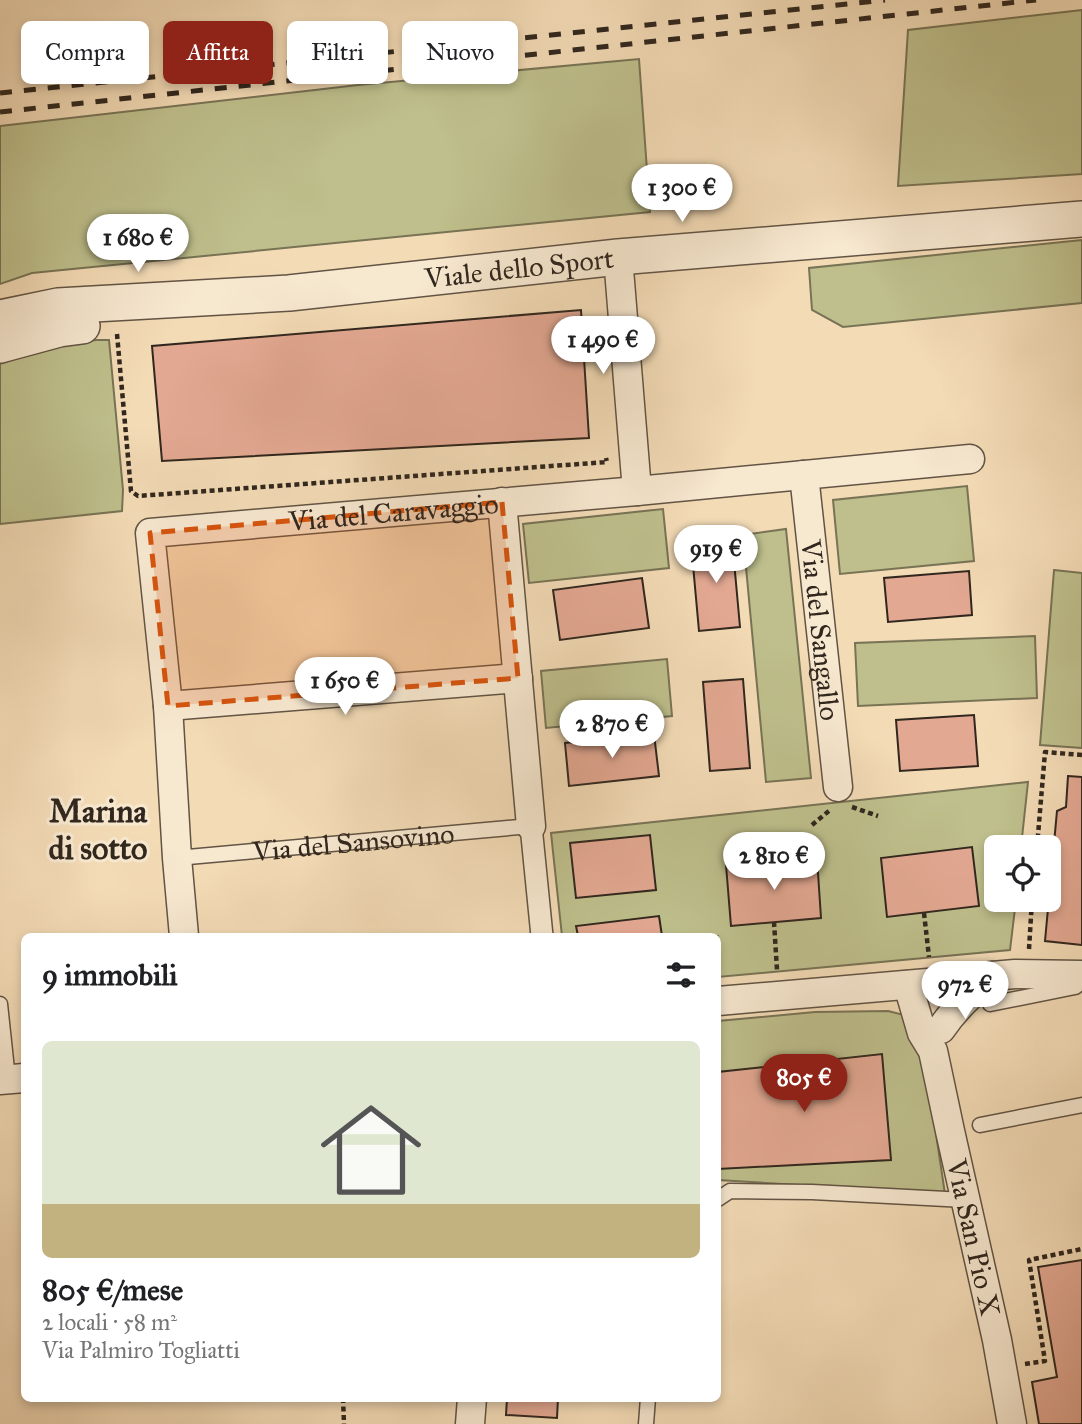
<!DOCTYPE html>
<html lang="it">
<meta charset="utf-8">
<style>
:root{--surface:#fff;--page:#f2f2f2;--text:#202124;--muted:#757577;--line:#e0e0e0;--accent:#8f2418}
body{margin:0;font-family:"IM FELL Great Primer",serif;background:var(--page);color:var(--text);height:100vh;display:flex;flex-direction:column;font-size:26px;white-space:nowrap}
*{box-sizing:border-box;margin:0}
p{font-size:23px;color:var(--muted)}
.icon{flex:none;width:38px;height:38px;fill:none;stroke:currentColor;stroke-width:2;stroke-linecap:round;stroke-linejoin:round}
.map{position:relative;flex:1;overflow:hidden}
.drawer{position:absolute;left:21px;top:933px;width:700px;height:469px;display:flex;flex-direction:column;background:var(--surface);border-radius:10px;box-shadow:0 4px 10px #0003}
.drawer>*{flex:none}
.banner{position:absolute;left:21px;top:21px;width:700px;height:63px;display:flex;gap:14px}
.controls{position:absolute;left:984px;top:835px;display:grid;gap:14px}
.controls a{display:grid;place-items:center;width:77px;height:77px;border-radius:10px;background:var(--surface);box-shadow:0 4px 10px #0003;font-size:35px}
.price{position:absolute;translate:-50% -60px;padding:0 16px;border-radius:24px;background:#fff;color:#222;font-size:23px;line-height:46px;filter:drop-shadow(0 2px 4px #0008)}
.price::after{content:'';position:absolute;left:50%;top:42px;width:21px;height:16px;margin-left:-10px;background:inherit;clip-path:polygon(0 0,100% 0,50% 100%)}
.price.on{background:var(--accent);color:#fff}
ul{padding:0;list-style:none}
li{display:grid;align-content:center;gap:14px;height:371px;padding:0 21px}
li+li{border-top:2px solid var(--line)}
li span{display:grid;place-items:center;height:217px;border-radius:10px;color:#555}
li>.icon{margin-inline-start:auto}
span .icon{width:126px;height:126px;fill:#fffc;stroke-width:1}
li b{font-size:30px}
h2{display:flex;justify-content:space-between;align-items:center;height:84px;padding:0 21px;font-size:30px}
.chip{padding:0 24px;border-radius:10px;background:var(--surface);box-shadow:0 4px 10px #0003;font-size:24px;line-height:63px}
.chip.on{background:var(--accent);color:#fff}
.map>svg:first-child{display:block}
.green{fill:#bebf8c;stroke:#787355;stroke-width:2}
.building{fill:#e3a892;stroke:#31271e;stroke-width:2}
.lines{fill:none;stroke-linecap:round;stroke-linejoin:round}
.service-casing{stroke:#625444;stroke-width:17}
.pedestrian-casing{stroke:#625444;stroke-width:24}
.minor-casing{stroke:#625444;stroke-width:31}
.tertiary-casing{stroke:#625444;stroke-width:38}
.path{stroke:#31271e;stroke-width:4.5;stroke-dasharray:5 3.5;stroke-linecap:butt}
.service{stroke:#f7e8d0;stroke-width:14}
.pedestrian{stroke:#f7e8d0;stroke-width:21}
.minor{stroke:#f7e8d0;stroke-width:28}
.tertiary{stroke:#f7e8d0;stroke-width:35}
.rail{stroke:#31271e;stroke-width:5;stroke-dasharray:12 12;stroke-linecap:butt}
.marked{fill:#d6540e;fill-opacity:0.2;stroke:#d6540e;stroke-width:5;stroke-dasharray:14 9;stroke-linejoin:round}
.labels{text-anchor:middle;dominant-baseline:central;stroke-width:6;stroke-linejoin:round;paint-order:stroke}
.street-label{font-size:28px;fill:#31271e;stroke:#f7e8d0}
.quarter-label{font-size:32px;font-weight:bold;fill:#31271e;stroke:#f7e8d0}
</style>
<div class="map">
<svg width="1082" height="1424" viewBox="0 0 1082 1424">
<rect width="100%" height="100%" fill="#f3dbb6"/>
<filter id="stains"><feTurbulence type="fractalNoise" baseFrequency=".00286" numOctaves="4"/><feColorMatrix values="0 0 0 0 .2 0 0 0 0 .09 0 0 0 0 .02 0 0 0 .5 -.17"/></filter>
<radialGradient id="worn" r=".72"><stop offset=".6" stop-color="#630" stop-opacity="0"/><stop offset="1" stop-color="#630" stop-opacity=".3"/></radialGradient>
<g class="green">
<polygon points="1082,10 1082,174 898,186 908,30"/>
<polygon points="639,59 650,212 32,273 0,284 0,126 358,85"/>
<polygon points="1082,240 1082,303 843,327 812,310 809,268"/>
<polygon points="96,340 109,340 123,490 122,511 0,524 0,364 45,348"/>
<polygon points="967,486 974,561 840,574 833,500"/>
<polygon points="663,509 669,568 529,583 523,524"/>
<polygon points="786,529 811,778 766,782 743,535"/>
<polygon points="1054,570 1082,573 1082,748 1040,745"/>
<polygon points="1035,636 1037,698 858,706 855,643"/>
<polygon points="667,659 672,716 546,728 541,671"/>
<polygon points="1028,782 1021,847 996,847 996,900 1016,900 1010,950 718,977 718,936 562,936 551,833"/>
<polygon points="888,1011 908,1016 924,1053 945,1194 718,1180 718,1021 815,1012"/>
</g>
<g class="building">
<polygon points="581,310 589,438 162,461 152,346"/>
<polygon points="732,539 740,627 699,631 691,543"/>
<polygon points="969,571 972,615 888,622 884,578"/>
<polygon points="642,578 649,628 560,640 553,590"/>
<polygon points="743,679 750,768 710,771 703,682"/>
<polygon points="974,715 978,766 900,771 896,720"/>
<polygon points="654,734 659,776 569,786 565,743"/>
<polygon points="1068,776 1082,777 1082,945 1045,941 1057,811 1066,807"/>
<polygon points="650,835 656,890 576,898 570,843"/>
<polygon points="972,847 979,906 887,917 881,858"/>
<polygon points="817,858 821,918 731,926 726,865"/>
<polygon points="659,916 662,936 578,936 576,926"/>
<polygon points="882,1054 891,1160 718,1169 718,1072"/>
<polygon points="1082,1260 1082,1424 1039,1424 1032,1382 1057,1377 1038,1267"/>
<polygon points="507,1398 558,1398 557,1418 506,1415"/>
</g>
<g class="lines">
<defs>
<g id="service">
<path id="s1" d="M 177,858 L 531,826"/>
<polyline points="0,1004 8,1079"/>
<polyline points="990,1004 1075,987 1082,982"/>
<polyline points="980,1125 1082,1105"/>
<polyline points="718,1199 730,1191 812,1192 965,1200"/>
<polyline points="646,1424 648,1398"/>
</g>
<polyline id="pedestrian" points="531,826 542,936"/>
<g id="minor">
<polyline points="618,257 637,491"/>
<path id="s2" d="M 804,475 L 838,787"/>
<polyline points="502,502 531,826"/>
<polyline points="168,706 518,678"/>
<path id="s3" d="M 184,936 L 177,858 L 168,706 L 150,533 L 637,491 L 970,459"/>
<path id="s4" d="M 908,985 L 922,1033 L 933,1051 L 950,1131 L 997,1340 L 1012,1424"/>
<polyline points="718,1001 939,982 992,976 1015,974 1082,975"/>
<path d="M 941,1029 C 955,1008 973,992 992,976"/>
<polyline points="0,1080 24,1078"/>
<polyline points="470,1424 472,1398"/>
</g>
<g id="tertiary">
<path id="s5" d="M 0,318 L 58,306 L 289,293 L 618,257 L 1082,219"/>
<polyline points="0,345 59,329 82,326"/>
</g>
</defs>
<use href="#service" class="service-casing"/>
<use href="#pedestrian" class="pedestrian-casing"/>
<use href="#minor" class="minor-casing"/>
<use href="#tertiary" class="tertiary-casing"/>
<g class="path">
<polyline points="117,334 131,491 138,496 607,462 606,458"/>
<polyline points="852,807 878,816"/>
<polyline points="812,825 830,810"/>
<polyline points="1037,847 1045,752 1082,755"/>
<polyline points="924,913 929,957"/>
<polyline points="774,922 777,970"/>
<polyline points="1029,949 1032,900"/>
<polyline points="1025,1364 1045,1361 1029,1260 1082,1249"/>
<polyline points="343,1398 344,1424"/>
</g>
<use href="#service" class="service"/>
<use href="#pedestrian" class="pedestrian"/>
<use href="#minor" class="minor"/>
<use href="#tertiary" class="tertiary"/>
<g class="rail">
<polyline points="0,93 885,0"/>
<polyline points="0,112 1036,0"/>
</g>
</g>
<path class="marked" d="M 502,502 L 518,678 L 168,706 L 150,533 Z"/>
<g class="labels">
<g class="street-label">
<text stroke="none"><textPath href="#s5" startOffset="522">Viale dello Sport</textPath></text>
<text stroke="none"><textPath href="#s3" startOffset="649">Via del Caravaggio</textPath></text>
<text stroke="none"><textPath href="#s2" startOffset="156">Via del Sangallo</textPath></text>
<text stroke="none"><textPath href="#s1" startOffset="177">Via del Sansovino</textPath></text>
<text stroke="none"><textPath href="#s4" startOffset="262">Via San Pio X</textPath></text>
</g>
<g class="quarter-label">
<text x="98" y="811">Marina<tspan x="98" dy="37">di sotto</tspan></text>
</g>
</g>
<rect width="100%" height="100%" filter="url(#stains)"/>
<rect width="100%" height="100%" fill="url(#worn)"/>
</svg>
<div class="controls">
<a><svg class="icon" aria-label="locate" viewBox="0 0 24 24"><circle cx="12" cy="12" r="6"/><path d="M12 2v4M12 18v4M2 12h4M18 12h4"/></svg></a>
</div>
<b class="price" style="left:682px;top:224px">1 300 €</b>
<b class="price" style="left:138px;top:274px">1 680 €</b>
<b class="price" style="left:603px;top:376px">1 490 €</b>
<b class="price" style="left:716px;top:585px">919 €</b>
<b class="price" style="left:345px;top:717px">1 650 €</b>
<b class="price" style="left:612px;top:760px">2 870 €</b>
<b class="price" style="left:774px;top:892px">2 810 €</b>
<b class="price" style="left:965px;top:1021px">972 €</b>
<b class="price on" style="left:804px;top:1114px">805 €</b>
<div class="banner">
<a class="chip">Compra</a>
<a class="chip on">Affitta</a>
<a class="chip">Filtri</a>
<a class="chip">Nuovo</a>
</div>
<section class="drawer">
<h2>9 immobili<svg class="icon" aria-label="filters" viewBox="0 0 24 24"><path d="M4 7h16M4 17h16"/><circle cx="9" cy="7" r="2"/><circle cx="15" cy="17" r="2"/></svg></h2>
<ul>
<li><span style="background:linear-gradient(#dfe7d0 75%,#c2b280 0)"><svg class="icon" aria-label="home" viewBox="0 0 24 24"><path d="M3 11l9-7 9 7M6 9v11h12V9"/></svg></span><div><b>805 €/mese</b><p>2 locali · 58 m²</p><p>Via Palmiro Togliatti</p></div></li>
</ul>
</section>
</div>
